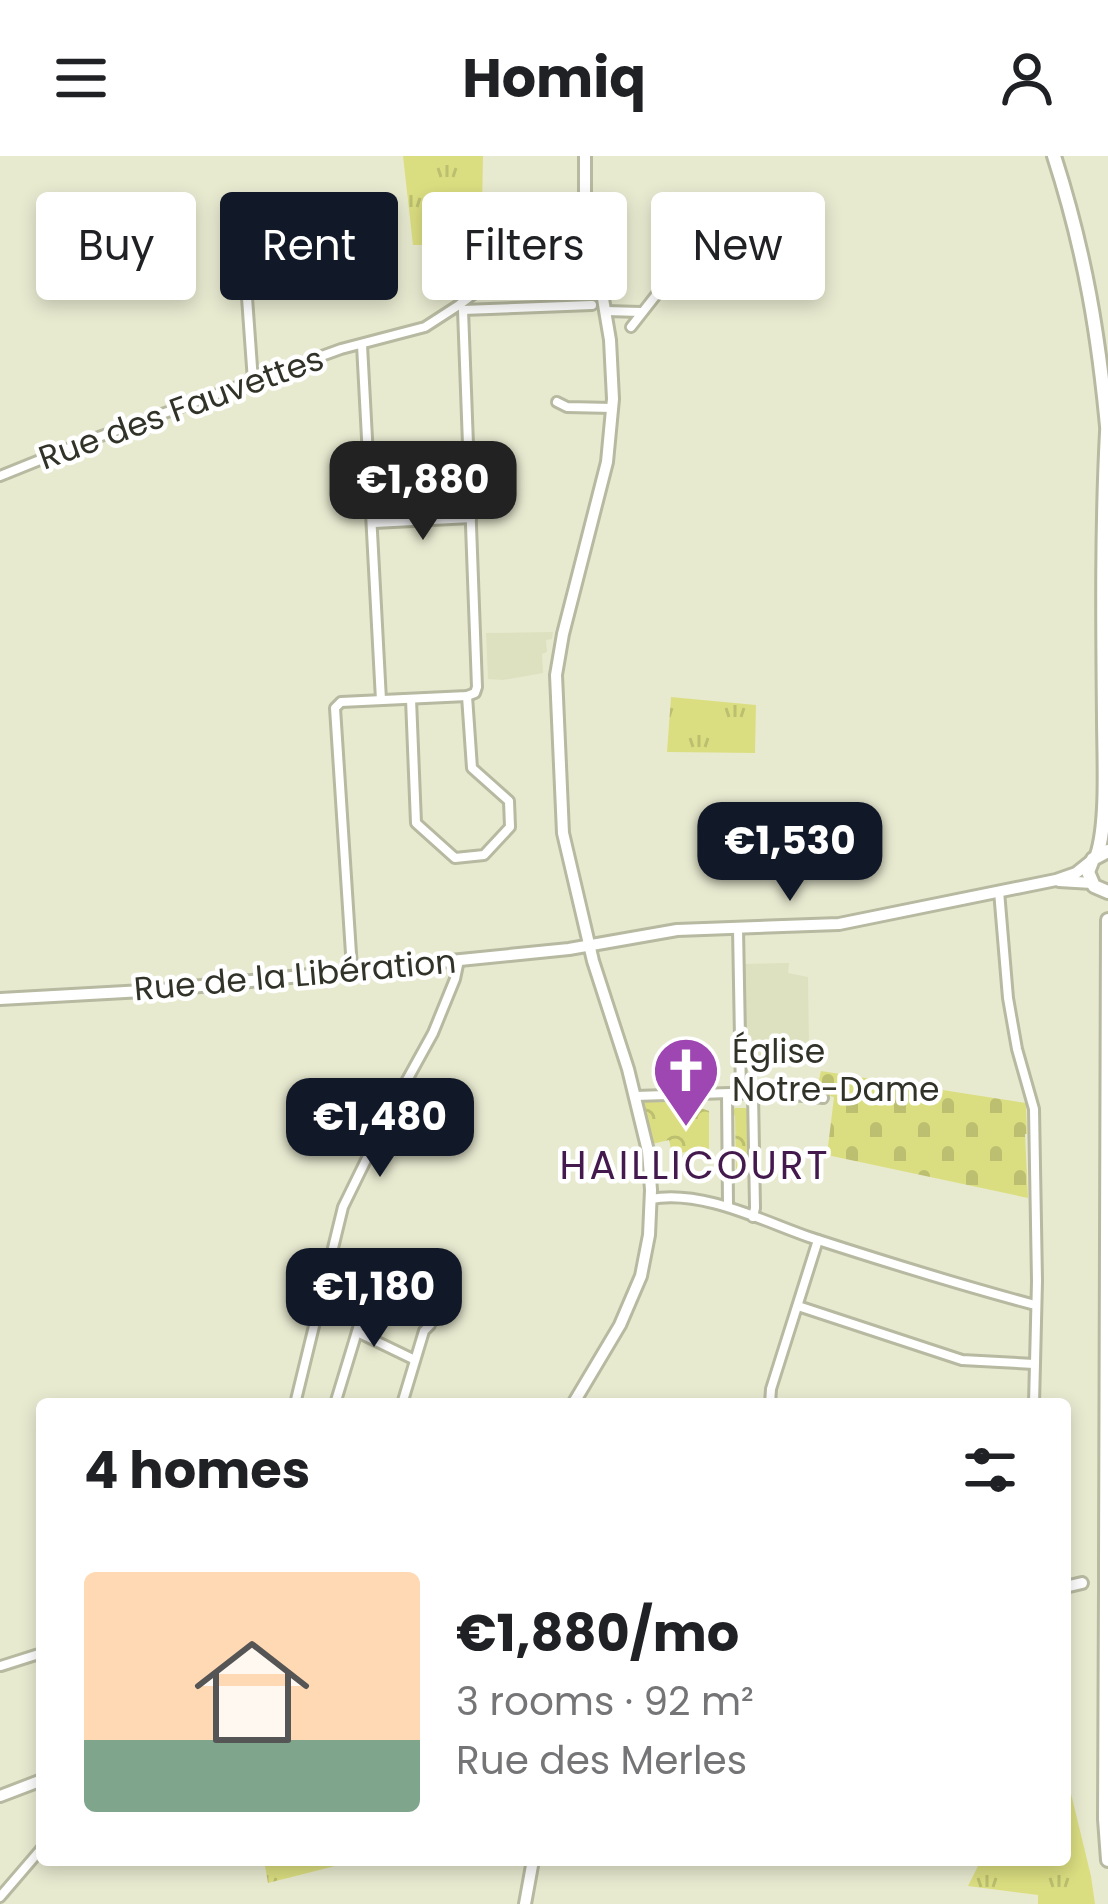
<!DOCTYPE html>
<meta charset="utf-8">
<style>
:root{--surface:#fff;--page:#f2f2f2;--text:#202124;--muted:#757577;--line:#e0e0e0;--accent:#111827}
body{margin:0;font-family:Poppins,sans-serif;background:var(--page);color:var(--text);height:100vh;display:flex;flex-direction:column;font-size:45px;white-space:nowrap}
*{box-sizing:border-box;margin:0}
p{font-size:39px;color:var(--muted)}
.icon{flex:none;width:66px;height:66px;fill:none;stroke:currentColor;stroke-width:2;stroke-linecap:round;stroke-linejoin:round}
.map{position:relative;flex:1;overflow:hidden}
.panel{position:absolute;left:36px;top:1242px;width:1035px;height:468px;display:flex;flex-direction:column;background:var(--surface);border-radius:12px;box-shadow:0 6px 18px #0003}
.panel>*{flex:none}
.top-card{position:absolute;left:36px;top:36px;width:1038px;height:108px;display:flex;gap:24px}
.price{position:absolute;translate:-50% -102px;padding:0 27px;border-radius:24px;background:var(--accent);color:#fff;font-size:39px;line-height:78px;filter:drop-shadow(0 3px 6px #0008)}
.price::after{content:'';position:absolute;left:50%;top:72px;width:36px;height:27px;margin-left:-18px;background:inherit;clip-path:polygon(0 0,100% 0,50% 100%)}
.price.current{background:#222;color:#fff}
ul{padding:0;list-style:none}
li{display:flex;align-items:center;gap:36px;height:300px;padding:0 48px}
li+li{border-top:3px solid var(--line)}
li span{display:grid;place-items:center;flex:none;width:336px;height:240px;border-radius:12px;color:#555}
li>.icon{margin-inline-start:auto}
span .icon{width:144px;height:144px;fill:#fffc;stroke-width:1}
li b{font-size:51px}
h2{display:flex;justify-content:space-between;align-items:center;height:144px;padding:0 48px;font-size:51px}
.chip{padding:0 42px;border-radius:12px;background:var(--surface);box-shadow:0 6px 18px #0003;font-size:42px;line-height:108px}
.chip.current{background:var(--accent);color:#fff}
header{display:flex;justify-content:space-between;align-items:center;height:156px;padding:0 48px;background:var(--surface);font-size:54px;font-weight:700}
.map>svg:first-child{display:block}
.built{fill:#dee1bf}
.grass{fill:url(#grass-tufts)}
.cemetery{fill:url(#cemetery-stones)}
.park{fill:url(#park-crowns)}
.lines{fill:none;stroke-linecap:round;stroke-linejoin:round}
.street-casing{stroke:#b7b9a0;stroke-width:14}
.secondary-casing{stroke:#b7b9a0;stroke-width:16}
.primary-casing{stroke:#b7b9a0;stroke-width:18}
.street{stroke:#fff;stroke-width:8}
.secondary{stroke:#fff;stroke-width:10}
.primary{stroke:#fff;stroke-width:12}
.primary-bridge-casing{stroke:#b7b9a0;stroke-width:18;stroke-linecap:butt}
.primary-bridge{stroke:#fff;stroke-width:12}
.labels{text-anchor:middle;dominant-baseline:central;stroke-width:9;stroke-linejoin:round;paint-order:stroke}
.street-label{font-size:33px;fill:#313228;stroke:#fff}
.poi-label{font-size:33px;fill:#313228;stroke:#fff;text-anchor:start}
.quarter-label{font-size:39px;letter-spacing:3px;fill:#441a4e;stroke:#fff}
</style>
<header><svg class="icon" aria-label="menu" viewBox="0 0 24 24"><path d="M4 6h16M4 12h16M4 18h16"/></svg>Homiq<svg class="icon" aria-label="person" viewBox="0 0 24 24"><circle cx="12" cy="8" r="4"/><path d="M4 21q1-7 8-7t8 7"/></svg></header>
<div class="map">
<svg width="1108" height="1748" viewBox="0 0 1108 1748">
<defs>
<pattern id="grass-tufts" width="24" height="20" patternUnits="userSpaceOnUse" patternTransform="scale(3)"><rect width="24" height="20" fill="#dbde80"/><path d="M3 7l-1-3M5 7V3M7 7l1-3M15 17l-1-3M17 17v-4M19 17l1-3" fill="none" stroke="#bcbf6f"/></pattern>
<pattern id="cemetery-stones" width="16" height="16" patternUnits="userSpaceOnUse" patternTransform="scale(3)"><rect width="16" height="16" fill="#dbde80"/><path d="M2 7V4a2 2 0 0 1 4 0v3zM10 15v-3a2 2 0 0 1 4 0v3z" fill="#bcbf6f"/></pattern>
<pattern id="park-crowns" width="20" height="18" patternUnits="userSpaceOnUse" patternTransform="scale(3)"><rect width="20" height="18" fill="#dbde80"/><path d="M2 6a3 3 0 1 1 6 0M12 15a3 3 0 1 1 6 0" fill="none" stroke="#bcbf6f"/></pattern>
</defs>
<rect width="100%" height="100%" fill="#e8ead0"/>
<g class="built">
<polygon points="553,476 552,483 546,484 547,496 542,498 543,517 503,524 488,523 486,477"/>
<polygon points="789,807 788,817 808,821 809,890 806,891 805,899 754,904 753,894 746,894 744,808"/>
</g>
<g class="grass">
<polygon points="403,0 483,0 482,55 426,57 425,89 413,89"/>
<polygon points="671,541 756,549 755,597 667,596"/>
<polygon points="1065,1613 1091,1720 1095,1748 1038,1748 1038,1739 968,1730 981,1704 1065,1704"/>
<polygon points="264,1704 337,1704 339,1709 268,1727"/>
</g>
<polygon class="cemetery" points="821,915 1026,947 1027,978 1025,978 1028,1042 827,999 834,941 816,937"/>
<g class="park">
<polygon points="698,940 698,951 709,955 709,995 672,997 669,984 652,988 642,942"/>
<polygon points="735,952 746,952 749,955 749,1014 736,1014 735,960 732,955"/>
</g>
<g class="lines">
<defs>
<g id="street">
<polyline points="244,100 253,225"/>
<polyline points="463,154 592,149"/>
<polyline points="606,155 641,156"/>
<polyline points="631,171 660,134"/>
<polyline points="362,189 381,544"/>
<polyline points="557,246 567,251 613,252"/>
<polyline points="0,320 82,287 341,193 425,171 459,149 572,62 588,54"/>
<polyline points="374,367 471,362"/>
<polyline points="411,543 416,667 455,702 484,699 510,671 509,645 472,612 467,540"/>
<polyline points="999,735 1008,842 1017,893 1034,953 1037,1125 1034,1248"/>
<polyline points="738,772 741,938"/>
<polyline points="352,813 335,552 341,546 467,540 475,537 477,531 463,154"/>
<polyline points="727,938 728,1050"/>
<polyline points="635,940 762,936 823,942"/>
<path d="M 651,1043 C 702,1033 765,1066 812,1082 C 886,1106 960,1129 1035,1149"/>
<polyline points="753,1061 755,1052 753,937"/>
<polyline points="798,1150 962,1204 1034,1208"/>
<polyline points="357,1176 415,1204"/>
<polyline points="295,1248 343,1051 391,953 433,877 455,823 459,804"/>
<polyline points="335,1248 366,1146 364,1140"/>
<polyline points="402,1248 424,1175 430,1169"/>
<polyline points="770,1248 771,1233 818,1084"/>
<polyline points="1,1510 42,1497"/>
<polyline points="0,1741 42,1692"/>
</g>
<g id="secondary">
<polyline points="1059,725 1092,727"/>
<polyline points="0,843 161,834 569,793 677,774 839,768 1056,724 1076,717 1091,705"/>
<polyline points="573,1248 620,1169 641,1120 649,1079 651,1034 648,995 628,913 593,805 563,677 556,519 563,478 607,306 613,243 610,184 585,36 585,0"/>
<polyline points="1065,1431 1082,1427"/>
<polyline points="0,1640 42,1624"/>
<polyline points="525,1748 533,1704"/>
</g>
<g id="primary">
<path d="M 1054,0 C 1085,96 1099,180 1108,281"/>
<polyline points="1108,695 1093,703 1088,716 1094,730 1108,736"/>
<path d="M 1097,699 C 1108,666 1104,599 1104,562 C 1103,467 1102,371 1107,276"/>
<polyline points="1106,1409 1108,764"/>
<polyline points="1106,1432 1105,1663 1108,1704"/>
</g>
</defs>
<use href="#street" class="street-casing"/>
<use href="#secondary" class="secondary-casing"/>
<use href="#primary" class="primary-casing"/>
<use href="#street" class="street"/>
<use href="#secondary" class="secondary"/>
<use href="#primary" class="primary"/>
<defs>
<polyline id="primary-bridge" points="1106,1432 1106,1409"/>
</defs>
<use href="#primary-bridge" class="primary-bridge-casing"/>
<use href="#primary-bridge" class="primary-bridge"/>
</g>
<defs>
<symbol id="church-pin" viewBox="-11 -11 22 30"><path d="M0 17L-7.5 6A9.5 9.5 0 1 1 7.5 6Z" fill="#9e46b2" stroke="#fff"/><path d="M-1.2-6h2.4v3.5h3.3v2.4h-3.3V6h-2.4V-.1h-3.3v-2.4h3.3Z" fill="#fff"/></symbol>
</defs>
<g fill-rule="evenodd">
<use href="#church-pin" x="648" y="876" width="76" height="104"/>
</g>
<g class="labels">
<g class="street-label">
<text transform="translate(181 252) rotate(-20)">Rue des Fauvettes</text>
<text transform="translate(295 819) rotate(-5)">Rue de la Libération</text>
</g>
<g class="poi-label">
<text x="732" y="895">Église<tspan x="732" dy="38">Notre-Dame</tspan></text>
</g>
<g class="quarter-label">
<text x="695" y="1009">HAILLICOURT</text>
</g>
</g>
</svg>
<b class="price current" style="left:423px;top:387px">€1,880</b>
<b class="price" style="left:790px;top:748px">€1,530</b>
<b class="price" style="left:380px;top:1024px">€1,480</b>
<b class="price" style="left:374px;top:1194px">€1,180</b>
<div class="top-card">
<a class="chip">Buy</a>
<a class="chip current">Rent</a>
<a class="chip">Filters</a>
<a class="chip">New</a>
</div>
<section class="panel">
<h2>4 homes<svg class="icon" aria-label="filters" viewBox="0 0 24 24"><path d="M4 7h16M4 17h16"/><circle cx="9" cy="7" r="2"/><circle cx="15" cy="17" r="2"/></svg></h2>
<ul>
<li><span style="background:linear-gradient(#ffd9b3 70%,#7fa58c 0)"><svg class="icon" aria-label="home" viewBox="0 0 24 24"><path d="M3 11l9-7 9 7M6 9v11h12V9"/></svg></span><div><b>€1,880/mo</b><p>3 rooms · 92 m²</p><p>Rue des Merles</p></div></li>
</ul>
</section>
</div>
